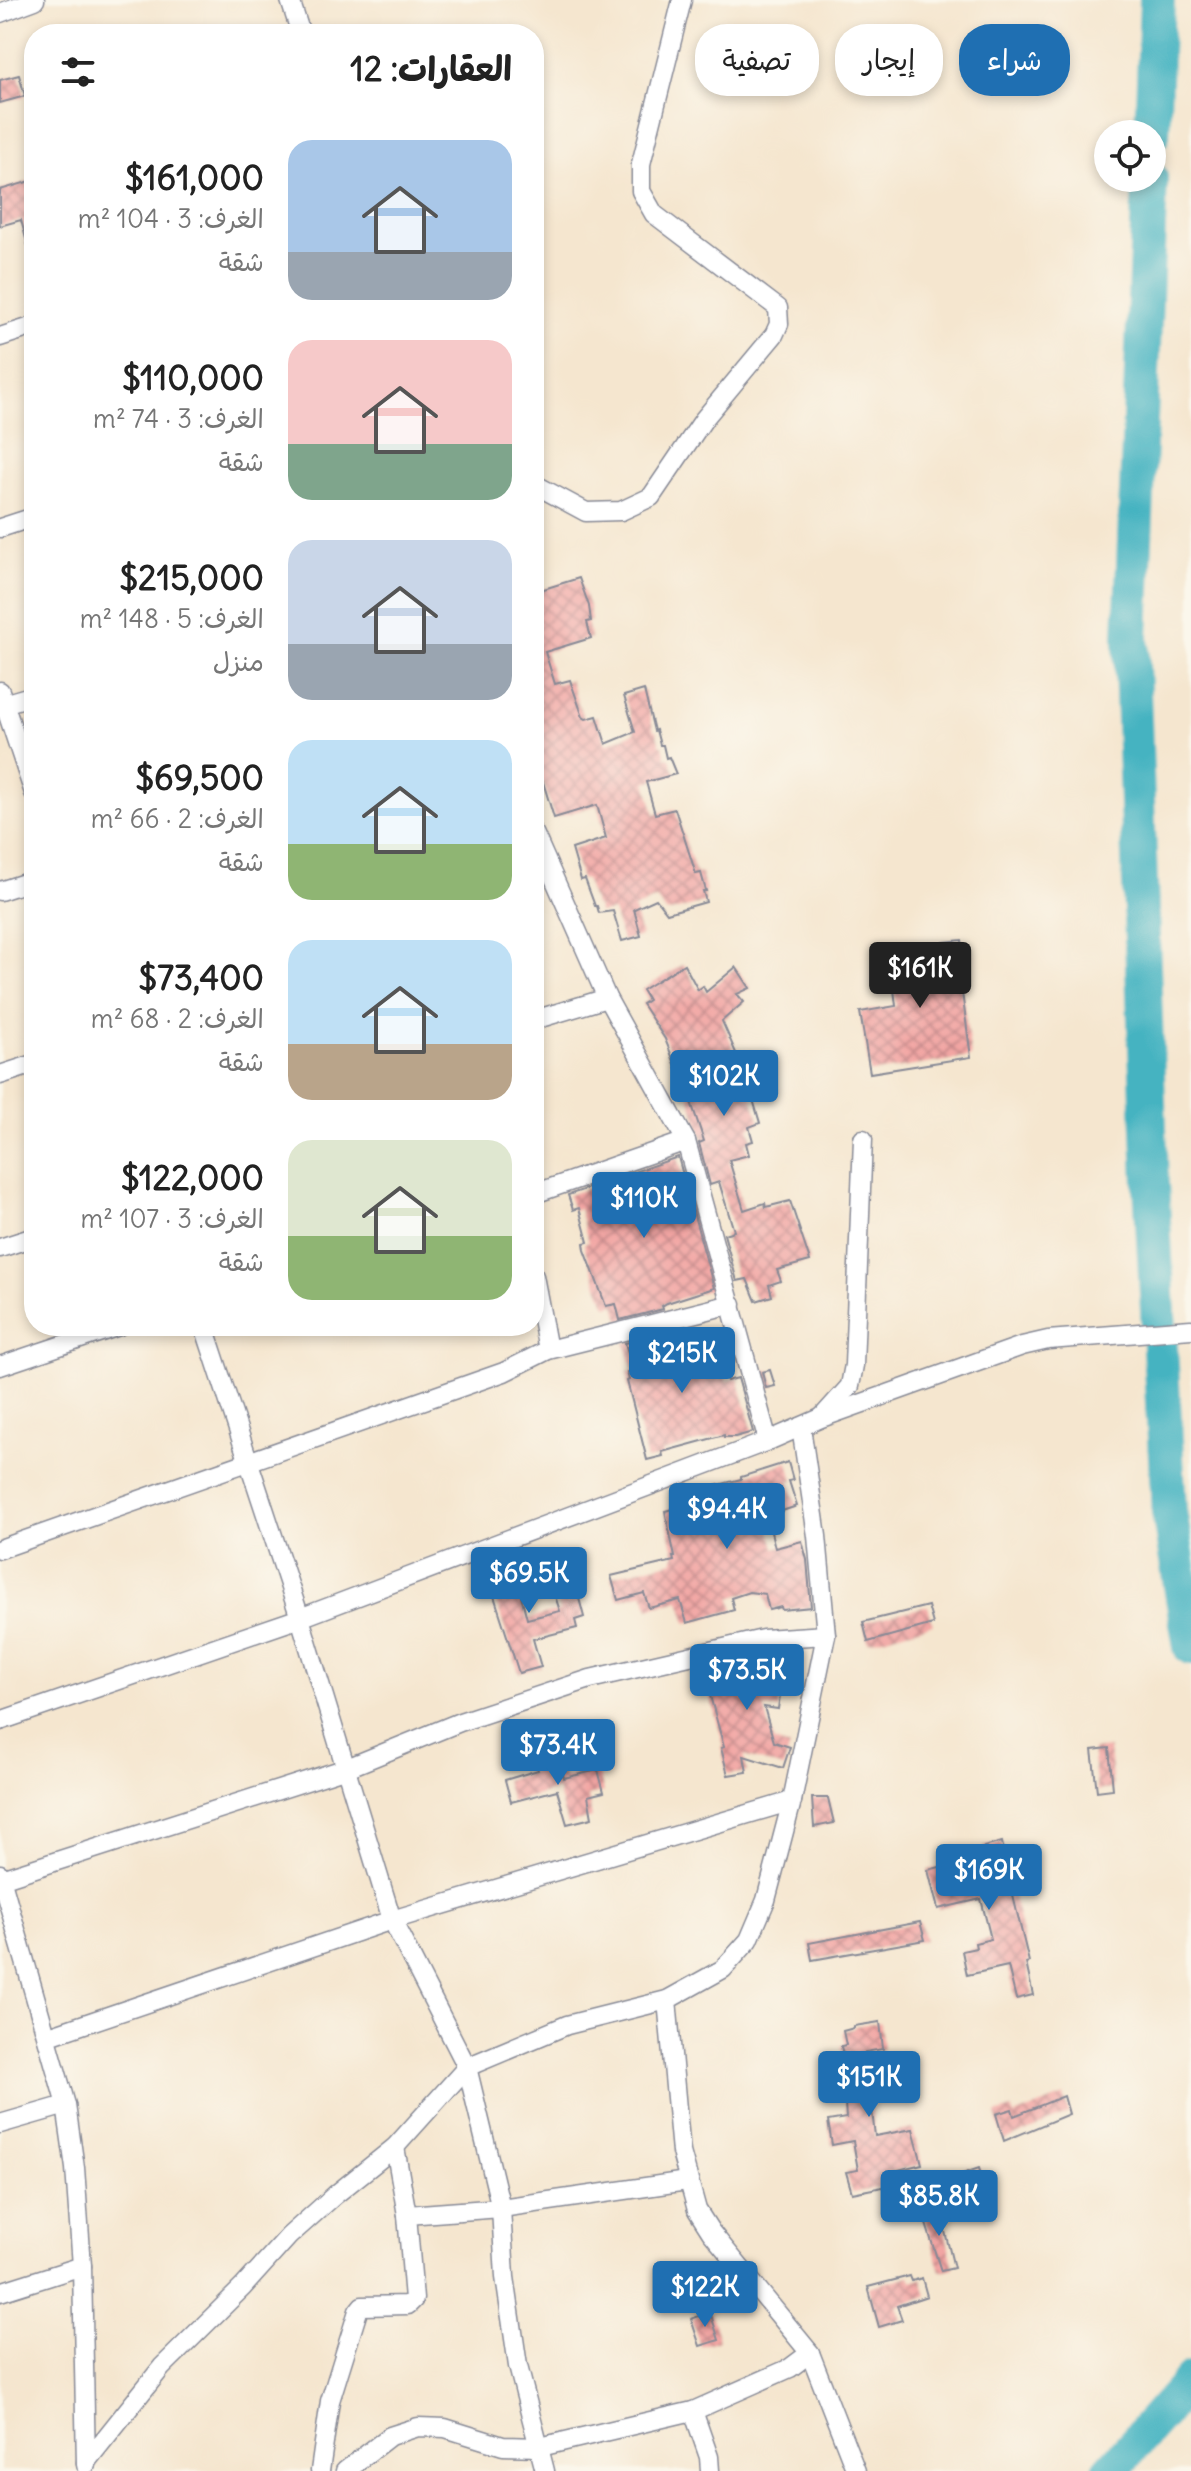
<!DOCTYPE html>
<html lang="ar">
<meta charset="utf-8">
<style>
:root{--surface:#fff;--page:#f2f2f2;--text:#222;--muted:#767676;--accent:#1f6fb2}
body{margin:0;font-family:Delius,"Playpen Sans Arabic",sans-serif;background:var(--page);color:var(--text);direction:rtl;height:100vh;display:flex;flex-direction:column;font-size:30px;white-space:nowrap}
*{box-sizing:border-box;margin:0}
p{font-size:26px;color:var(--muted)}
.icon{flex:none;width:44px;height:44px;fill:none;stroke:currentColor;stroke-width:2;stroke-linecap:round;stroke-linejoin:round}
.map{position:relative;flex:1;overflow:hidden;direction:ltr}
.drawer{position:absolute;left:24px;top:24px;width:520px;height:1312px;display:flex;flex-direction:column;background:var(--surface);border-radius:32px;box-shadow:0 4px 12px #0003;direction:rtl}
.drawer>*{flex:none}
.top-card{position:absolute;left:568px;top:24px;width:502px;height:72px;direction:rtl;display:flex;gap:16px}
.controls{position:absolute;left:1094px;top:120px;display:grid;gap:16px}
.controls a{display:grid;place-items:center;width:72px;height:72px;border-radius:50%;background:var(--surface);box-shadow:0 4px 12px #0003;font-size:40px}
.price{position:absolute;translate:-50% -68px;padding:0 18px;border-radius:8px;background:var(--accent);color:#fff;font-size:26px;line-height:52px;filter:drop-shadow(0 2px 4px #0008)}
.price::after{content:'';position:absolute;left:50%;top:48px;width:24px;height:18px;margin-left:-12px;background:inherit;clip-path:polygon(0 0,100% 0,50% 100%)}
.price.active{background:#222;color:#fff}
ul{padding:0;list-style:none}
li{display:flex;align-items:center;gap:24px;height:200px;padding:0 32px}
li span{display:grid;place-items:center;flex:none;width:224px;height:160px;border-radius:24px;color:#555}
li>.icon{margin-inline-start:auto}
span .icon{width:96px;height:96px;fill:#fffc;stroke-width:1}
li b{font-size:34px}
h2{display:flex;justify-content:space-between;align-items:center;height:96px;padding:0 32px;font-size:34px}
.chip{padding:0 28px;border-radius:32px;background:var(--surface);box-shadow:0 4px 12px #0003;font-size:28px;line-height:72px}
.chip.active{background:var(--accent);color:#fff}
.map>svg:first-child{display:block}
.lines{fill:none;stroke-linecap:round;stroke-linejoin:round}
.river{stroke:#45b3c1;stroke-width:36}
.building{fill:url(#building-cross-hatch)}
.street-casing{stroke:#888a96;stroke-width:21}
.street{stroke:#fff;stroke-width:18}
</style>
<div class="map">
<svg width="1191" height="2471" viewBox="0 0 1191 2471">
<defs>
<pattern id="building-cross-hatch" width="8" height="8" patternUnits="userSpaceOnUse" patternTransform="scale(2)"><rect width="8" height="8" fill="#f2a5a3"/><path d="M0 0l8 8M0 8l8-8" fill="none" stroke="#c38788"/></pattern>
</defs>
<rect width="100%" height="100%" fill="#fbf7ec"/>
<filter id="ink" filterUnits="userSpaceOnUse"><feTurbulence type="fractalNoise" baseFrequency=".0125" numOctaves="2"/><feDisplacementMap in="SourceGraphic" scale="16" xChannelSelector="R" yChannelSelector="G"/><feConvolveMatrix kernelMatrix="1 2 1 2 8 2 1 2 1" color-interpolation-filters="sRGB"/></filter>
<filter id="wash" filterUnits="userSpaceOnUse"><feTurbulence type="fractalNoise" baseFrequency=".006" numOctaves="4" result="noise"/><feDisplacementMap in="SourceGraphic" scale="32" xChannelSelector="R" yChannelSelector="G"/><feGaussianBlur stdDeviation="1.8" result="paint"/><feColorMatrix in="noise" values="0 0 0 0 0 0 0 0 0 0 0 0 0 0 0 0 0 1.4 0 .05"/><feComposite in="paint" operator="in"/></filter>
<g filter="url(#wash)">
<rect width="100%" height="100%" fill="#f5e6cf"/>
<g class="lines">
<g class="river">
<polyline points="1152,134 1157,0"/>
<polyline points="1150,178 1131,637 1151,1184 1169,1511 1191,1647"/>
<polyline points="1110,2471 1191,2380"/>
</g>
</g>
<g id="blocks">
<g class="building">
<polygon points="19,75 25,96 0,103 0,80"/>
<polygon points="34,180 34,249 29,250 21,220 0,226 0,190"/>
<polygon points="579,578 589,606 591,621 587,622 591,638 545,652 555,684 570,680 583,717 586,719 597,716 606,744 635,732 624,696 644,690 654,731 656,730 660,745 663,745 666,758 669,757 676,774 646,782 655,814 675,809 696,874 701,873 706,891 703,891 706,902 667,913 656,899 634,909 641,936 622,941 613,911 599,913 597,906 595,906 585,879 581,880 572,849 606,838 597,805 554,818 543,782 538,784 534,774 534,592"/>
<polygon points="962,940 966,970 959,971 971,1057 870,1073 860,1012 896,1006 889,948"/>
<polygon points="684,964 698,990 703,986 706,992 736,967 750,988 737,994 744,1002 722,1021 746,1076 760,1123 749,1127 753,1141 746,1143 749,1155 729,1160 744,1210 765,1203 766,1207 790,1201 810,1261 777,1270 781,1281 769,1285 772,1296 756,1301 747,1279 737,1281 724,1234 734,1231 719,1182 710,1185 699,1143 704,1141 682,1075 680,1076 665,1039 642,1004 648,1000 642,990"/>
<polygon points="678,1157 714,1288 667,1303 662,1306 663,1309 620,1320 616,1304 606,1306 585,1250 584,1243 588,1242 579,1208 573,1210 568,1195 594,1186 595,1189 627,1180 625,1175"/>
<polygon points="688,1330 691,1342 703,1339 709,1361 717,1359 720,1371 724,1370 727,1381 738,1378 753,1432 735,1437 724,1437 724,1435 662,1452 663,1456 647,1460 627,1381 629,1380 627,1372 634,1371 625,1343"/>
<polygon points="770,1370 775,1386 766,1388 762,1372"/>
<polygon points="788,1462 793,1480 789,1481 797,1506 767,1516 775,1548 802,1541 807,1560 811,1607 782,1610 781,1607 769,1610 765,1594 749,1592 731,1598 734,1610 687,1623 680,1600 649,1608 644,1593 618,1600 611,1576 674,1561 673,1557 675,1557 665,1511 695,1503 694,1498 704,1494 703,1489 741,1479 741,1477"/>
<polygon points="508,1558 511,1569 514,1568 527,1619 560,1611 554,1593 576,1587 584,1617 575,1620 577,1628 533,1639 541,1667 519,1673 484,1565"/>
<polygon points="928,1606 933,1624 868,1642 863,1622"/>
<polygon points="757,1657 758,1660 772,1657 777,1674 783,1674 778,1709 764,1707 774,1742 790,1747 783,1768 744,1756 747,1772 728,1775 721,1748 724,1747 706,1681 709,1680 707,1672"/>
<polygon points="1109,1748 1113,1789 1097,1791 1092,1750"/>
<polygon points="557,1753 564,1778 598,1770 604,1792 588,1796 592,1818 567,1824 557,1790 511,1802 505,1780 538,1770 535,1759"/>
<polygon points="812,1798 828,1798 834,1823 814,1827"/>
<polygon points="1002,1842 1005,1856 1019,1853 1023,1869 1009,1872 1011,1878 1009,1879 1029,1962 1026,1963 1033,1995 1016,1999 1008,1966 967,1975 962,1951 976,1948 975,1943 991,1939 981,1899 938,1909 928,1870 987,1855 984,1847"/>
<polygon points="920,1922 925,1940 812,1960 809,1943"/>
<polygon points="880,2022 883,2049 865,2052 875,2136 913,2129 922,2164 890,2172 893,2185 852,2193 846,2172 858,2170 853,2141 832,2145 828,2121 846,2118 843,2073 847,2073 841,2046 846,2045 843,2031 854,2028 854,2026"/>
<polygon points="1064,2096 1069,2114 1004,2141 996,2114 1012,2109 1014,2116"/>
<polygon points="979,2168 984,2185 936,2203 930,2185"/>
<polygon points="939,2207 954,2268 941,2271 922,2211"/>
<polygon points="910,2276 912,2281 922,2278 927,2296 897,2306 902,2320 879,2327 868,2287"/>
<polygon points="710,2312 719,2340 700,2346 691,2319"/>
</g>
</g>
</g>
<g filter="url(#ink)">
<use href="#blocks" fill-opacity="0" stroke="#888a96" stroke-width="2"/>
<g class="lines">
<defs>
<g id="street">
<polyline points="290,0 301,34"/>
<polyline points="0,13 35,0"/>
<polyline points="0,337 34,326"/>
<polyline points="534,484 586,512 621,511 651,497 704,419 774,335 779,324 778,308 654,214 641,191 641,164 682,0"/>
<polyline points="0,528 34,517"/>
<polyline points="0,691 34,793"/>
<polyline points="0,705 34,695"/>
<polyline points="534,833 607,998 686,1141 768,1441"/>
<polyline points="0,891 34,880"/>
<polyline points="534,1020 607,998"/>
<polyline points="0,1075 34,1064"/>
<polyline points="534,1194 686,1141"/>
<polyline points="0,1248 34,1237"/>
<polyline points="534,1276 548,1350"/>
<polyline points="204,1326 300,1618 392,1920 467,2067 501,2208 505,2277 518,2366 545,2471"/>
<polyline points="0,1366 119,1326"/>
<polyline points="823,1416 850,1386 854,1365 863,1139"/>
<polyline points="0,1549 504,1372 548,1350 732,1304"/>
<polyline points="0,1721 300,1618 768,1441 821,1418 1022,1346 1048,1340 1191,1329"/>
<polyline points="0,1874 66,2105 75,2168 82,2266 86,2465"/>
<polyline points="1,1879 347,1768 460,1722 590,1679 763,1639 826,1635"/>
<polyline points="667,2000 681,2152 697,2210 711,2232 810,2353 856,2471"/>
<polyline points="49,2036 392,1920 792,1801"/>
<polyline points="0,2124 66,2105"/>
<polyline points="407,2215 501,2208 687,2181"/>
<polyline points="0,2292 82,2266"/>
<polyline points="693,2411 709,2457 710,2471"/>
<polyline points="86,2462 162,2367 243,2287 289,2236 335,2195 395,2147 467,2067 567,2025 667,2000 723,1969 749,1940 766,1900 792,1801 826,1635 817,1536 801,1427"/>
<polyline points="320,2471 330,2401 358,2311 362,2306 408,2305 414,2299 407,2215 395,2147"/>
<polyline points="345,2471 390,2436 418,2427 445,2428 503,2446 540,2447 693,2411 790,2368 810,2353"/>
</g>
</defs>
<use href="#street" class="street-casing"/>
<use href="#street" class="street"/>
</g>
</g>
</svg>
<div class="controls">
<a><svg class="icon" aria-label="locate" viewBox="0 0 24 24"><circle cx="12" cy="12" r="6"/><path d="M12 2v4M12 18v4M2 12h4M18 12h4"/></svg></a>
</div>
<b class="price active" style="left:920px;top:1010px">$161K</b>
<b class="price" style="left:724px;top:1118px">$102K</b>
<b class="price" style="left:644px;top:1240px">$110K</b>
<b class="price" style="left:682px;top:1395px">$215K</b>
<b class="price" style="left:727px;top:1551px">$94.4K</b>
<b class="price" style="left:529px;top:1615px">$69.5K</b>
<b class="price" style="left:747px;top:1712px">$73.5K</b>
<b class="price" style="left:558px;top:1787px">$73.4K</b>
<b class="price" style="left:989px;top:1912px">$169K</b>
<b class="price" style="left:869px;top:2119px">$151K</b>
<b class="price" style="left:939px;top:2238px">$85.8K</b>
<b class="price" style="left:705px;top:2329px">$122K</b>
<div class="top-card">
<a class="chip active">شراء</a>
<a class="chip">إيجار</a>
<a class="chip">تصفية</a>
</div>
<section class="drawer">
<h2>العقارات: 12<svg class="icon" aria-label="filters" viewBox="0 0 24 24"><path d="M4 7h16M4 17h16"/><circle cx="9" cy="7" r="2"/><circle cx="15" cy="17" r="2"/></svg></h2>
<ul>
<li><span style="background:linear-gradient(#a9c7e8 70%,#9aa5b1 0)"><svg class="icon" aria-label="home" viewBox="0 0 24 24"><path d="M3 11l9-7 9 7M6 9v11h12V9"/></svg></span><div><b>$161,000</b><p>الغرف: 3 · 104 m²</p><p>شقة</p></div></li>
<li><span style="background:linear-gradient(#f6c9c9 65%,#7fa58c 0)"><svg class="icon" aria-label="home" viewBox="0 0 24 24"><path d="M3 11l9-7 9 7M6 9v11h12V9"/></svg></span><div><b>$110,000</b><p>الغرف: 3 · 74 m²</p><p>شقة</p></div></li>
<li><span style="background:linear-gradient(#c9d6e8 65%,#9aa5b1 0)"><svg class="icon" aria-label="home" viewBox="0 0 24 24"><path d="M3 11l9-7 9 7M6 9v11h12V9"/></svg></span><div><b>$215,000</b><p>الغرف: 5 · 148 m²</p><p>منزل</p></div></li>
<li><span style="background:linear-gradient(#bfe0f5 65%,#8fb573 0)"><svg class="icon" aria-label="home" viewBox="0 0 24 24"><path d="M3 11l9-7 9 7M6 9v11h12V9"/></svg></span><div><b>$69,500</b><p>الغرف: 2 · 66 m²</p><p>شقة</p></div></li>
<li><span style="background:linear-gradient(#bfe0f5 65%,#b9a48a 0)"><svg class="icon" aria-label="home" viewBox="0 0 24 24"><path d="M3 11l9-7 9 7M6 9v11h12V9"/></svg></span><div><b>$73,400</b><p>الغرف: 2 · 68 m²</p><p>شقة</p></div></li>
<li><span style="background:linear-gradient(#dfe7d0 60%,#8fb573 0)"><svg class="icon" aria-label="home" viewBox="0 0 24 24"><path d="M3 11l9-7 9 7M6 9v11h12V9"/></svg></span><div><b>$122,000</b><p>الغرف: 3 · 107 m²</p><p>شقة</p></div></li>
</ul>
</section>
</div>
